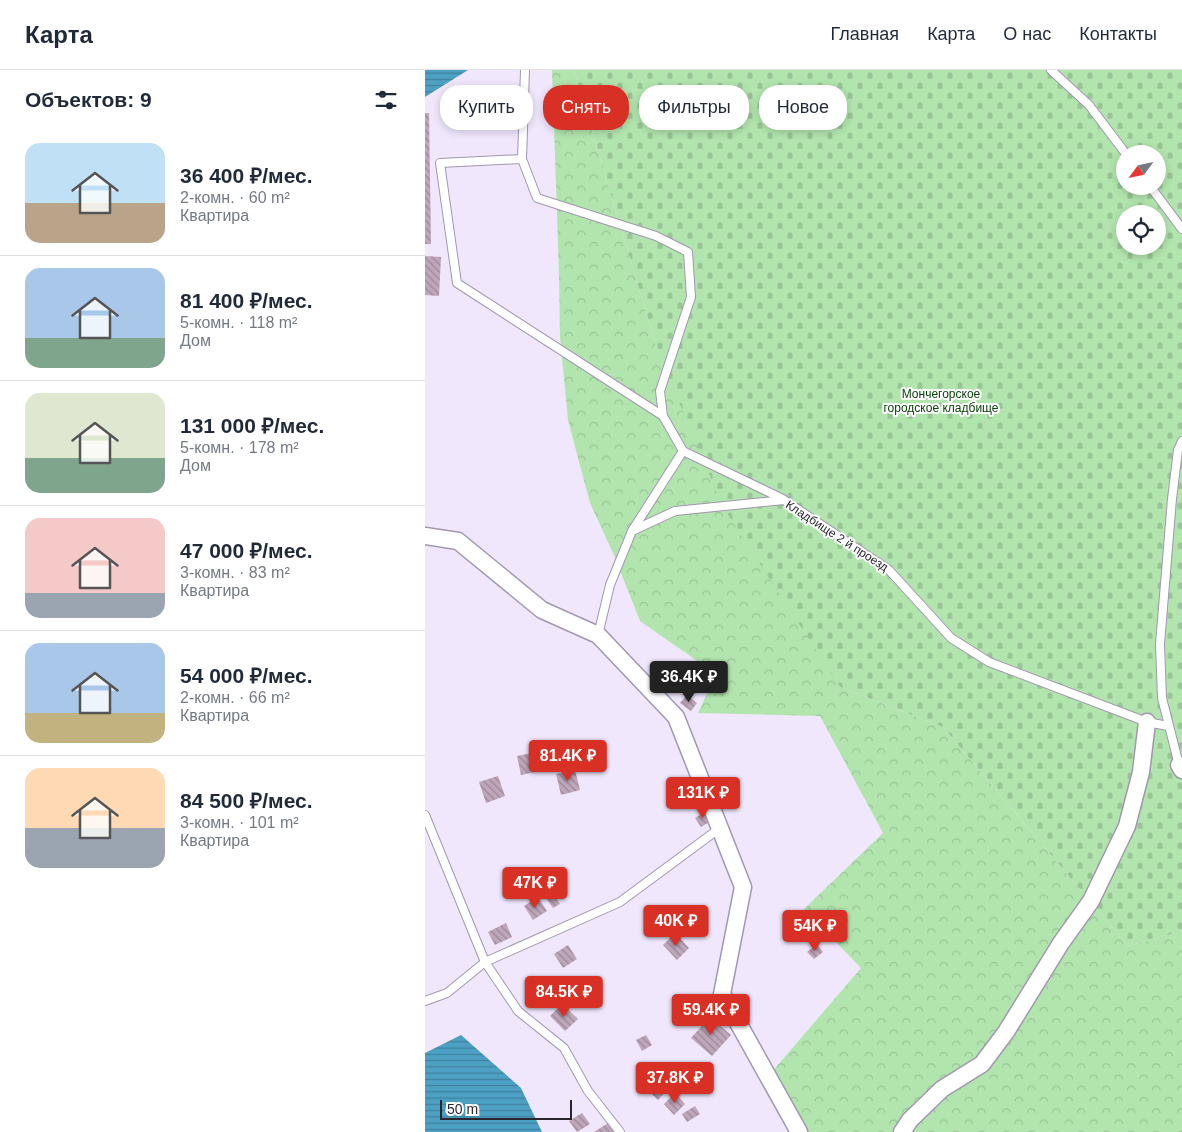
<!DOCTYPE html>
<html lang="ru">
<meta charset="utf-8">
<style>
:root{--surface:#fff;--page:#f6f6f7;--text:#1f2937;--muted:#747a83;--line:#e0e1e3;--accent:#d93025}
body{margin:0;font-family:Arial,sans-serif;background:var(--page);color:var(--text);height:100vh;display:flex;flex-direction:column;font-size:19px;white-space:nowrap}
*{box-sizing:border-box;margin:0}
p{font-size:16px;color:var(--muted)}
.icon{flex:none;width:28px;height:28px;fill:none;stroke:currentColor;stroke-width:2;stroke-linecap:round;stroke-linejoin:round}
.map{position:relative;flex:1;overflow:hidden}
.details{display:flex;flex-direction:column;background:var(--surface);width:425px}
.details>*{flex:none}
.banner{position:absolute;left:15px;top:15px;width:475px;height:45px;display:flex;gap:10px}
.needle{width:32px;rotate:237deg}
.controls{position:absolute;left:691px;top:75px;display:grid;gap:10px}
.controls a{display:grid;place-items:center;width:50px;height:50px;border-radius:50%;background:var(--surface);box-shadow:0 2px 8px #0003;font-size:25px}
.scale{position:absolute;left:15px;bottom:12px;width:132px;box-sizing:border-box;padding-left:5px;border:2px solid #2a2630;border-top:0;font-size:14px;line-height:18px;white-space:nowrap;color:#2a2630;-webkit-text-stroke:4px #fff;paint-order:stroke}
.price{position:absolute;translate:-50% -42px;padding:0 11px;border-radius:5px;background:var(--accent);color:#fff;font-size:16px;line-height:32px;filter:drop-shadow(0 1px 2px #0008)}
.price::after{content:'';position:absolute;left:50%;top:30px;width:15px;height:11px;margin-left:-8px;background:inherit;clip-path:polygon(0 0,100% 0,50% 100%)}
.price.current{background:#222;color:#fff}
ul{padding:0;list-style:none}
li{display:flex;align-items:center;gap:15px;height:125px;padding:0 25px}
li+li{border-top:1px solid var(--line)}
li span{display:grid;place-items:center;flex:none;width:140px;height:100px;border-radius:15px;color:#555}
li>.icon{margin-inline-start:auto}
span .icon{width:60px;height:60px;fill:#fffc;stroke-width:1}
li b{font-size:21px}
h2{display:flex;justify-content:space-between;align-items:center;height:60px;padding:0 25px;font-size:21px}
.chip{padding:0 18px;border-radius:20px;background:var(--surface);box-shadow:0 2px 8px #0003;font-size:18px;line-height:45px}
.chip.current{background:var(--accent);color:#fff}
header{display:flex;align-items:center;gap:30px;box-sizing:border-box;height:70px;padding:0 25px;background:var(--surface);border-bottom:1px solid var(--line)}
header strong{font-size:24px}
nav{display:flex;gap:28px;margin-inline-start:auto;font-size:18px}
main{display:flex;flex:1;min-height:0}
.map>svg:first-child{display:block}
.forest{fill:url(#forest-crowns)}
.cemetery{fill:url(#cemetery-stones);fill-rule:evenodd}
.water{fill:url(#water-rules)}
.building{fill:url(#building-back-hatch)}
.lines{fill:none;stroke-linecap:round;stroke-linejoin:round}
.service-casing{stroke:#a197b0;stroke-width:10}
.minor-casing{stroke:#a197b0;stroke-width:19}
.service{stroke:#fff;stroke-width:8}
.minor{stroke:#fff;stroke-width:16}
.labels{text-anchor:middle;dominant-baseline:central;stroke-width:4;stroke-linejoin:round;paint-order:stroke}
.park-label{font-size:12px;fill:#0a410a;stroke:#fff}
.street-label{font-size:12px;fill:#2a2630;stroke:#fff}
</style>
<header>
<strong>Карта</strong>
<nav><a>Главная</a><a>Карта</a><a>О нас</a><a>Контакты</a></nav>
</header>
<main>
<section class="details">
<h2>Объектов: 9<svg class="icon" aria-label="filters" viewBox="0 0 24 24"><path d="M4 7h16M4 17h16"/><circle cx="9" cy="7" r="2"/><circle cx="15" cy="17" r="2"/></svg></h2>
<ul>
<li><span style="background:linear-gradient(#bfe0f5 60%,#b9a48a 0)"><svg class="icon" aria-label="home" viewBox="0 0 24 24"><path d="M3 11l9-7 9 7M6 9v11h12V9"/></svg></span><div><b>36 400 ₽/мес.</b><p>2-комн. · 60 m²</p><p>Квартира</p></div></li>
<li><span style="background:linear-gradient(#a9c7e8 70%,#7fa58c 0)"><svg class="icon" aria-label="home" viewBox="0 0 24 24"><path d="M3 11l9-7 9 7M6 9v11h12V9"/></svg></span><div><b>81 400 ₽/мес.</b><p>5-комн. · 118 m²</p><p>Дом</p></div></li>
<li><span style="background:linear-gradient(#dfe7d0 65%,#7fa58c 0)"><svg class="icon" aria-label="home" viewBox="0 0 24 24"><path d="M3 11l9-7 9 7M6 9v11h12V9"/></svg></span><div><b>131 000 ₽/мес.</b><p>5-комн. · 178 m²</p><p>Дом</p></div></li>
<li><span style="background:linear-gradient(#f6c9c9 75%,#9aa5b1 0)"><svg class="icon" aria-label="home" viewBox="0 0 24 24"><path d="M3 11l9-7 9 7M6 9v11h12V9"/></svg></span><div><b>47 000 ₽/мес.</b><p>3-комн. · 83 m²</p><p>Квартира</p></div></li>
<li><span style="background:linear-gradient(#a9c7e8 70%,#c2b280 0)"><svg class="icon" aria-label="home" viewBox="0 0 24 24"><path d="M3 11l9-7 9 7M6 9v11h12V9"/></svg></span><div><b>54 000 ₽/мес.</b><p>2-комн. · 66 m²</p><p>Квартира</p></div></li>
<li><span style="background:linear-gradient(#ffd9b3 60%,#9aa5b1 0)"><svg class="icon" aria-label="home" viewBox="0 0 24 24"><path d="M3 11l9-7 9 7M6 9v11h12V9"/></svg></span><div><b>84 500 ₽/мес.</b><p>3-комн. · 101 m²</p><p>Квартира</p></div></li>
</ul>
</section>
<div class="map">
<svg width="757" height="1062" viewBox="0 0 757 1062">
<defs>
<pattern id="forest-crowns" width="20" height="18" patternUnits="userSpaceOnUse" patternTransform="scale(1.25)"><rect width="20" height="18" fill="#b2e5ae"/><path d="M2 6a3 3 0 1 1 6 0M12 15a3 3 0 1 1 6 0" fill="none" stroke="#99c496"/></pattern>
<pattern id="cemetery-stones" width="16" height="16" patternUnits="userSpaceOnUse" patternTransform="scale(1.25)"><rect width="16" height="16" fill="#b2e5ae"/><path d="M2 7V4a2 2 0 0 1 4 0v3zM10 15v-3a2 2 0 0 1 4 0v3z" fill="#99c496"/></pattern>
<pattern id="water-rules" width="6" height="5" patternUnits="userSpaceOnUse" patternTransform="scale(1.25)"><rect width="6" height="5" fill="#4ca0c3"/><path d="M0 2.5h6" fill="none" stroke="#3f829f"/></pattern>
<pattern id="building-back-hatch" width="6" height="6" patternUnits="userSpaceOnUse" patternTransform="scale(1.25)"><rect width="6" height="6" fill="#bea7ba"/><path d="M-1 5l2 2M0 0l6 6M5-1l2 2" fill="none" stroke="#9b8898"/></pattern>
</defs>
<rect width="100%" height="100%" fill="#f0e7fd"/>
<polygon class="forest" points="127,0 149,0 232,279 415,617 518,657 703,876 757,861 757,1062 380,1062 346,1003 436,898 379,839 458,763 395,646 273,643 291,604 215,551 188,483 165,433 143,350 135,267 134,203"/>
<path class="cemetery" d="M 149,0 L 757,0 L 757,861 L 703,876 L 518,657 L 415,617 L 298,437 L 232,279 ZM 700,84 L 732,84 L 732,116 L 700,116 ZM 700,144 L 732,144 L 732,176 L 700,176 Z"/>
<g class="water">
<polygon points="0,0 43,0 0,27"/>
<polygon points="36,965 96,1018 117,1062 0,1062 0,983"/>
</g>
<g class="building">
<polygon points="48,18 63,34 47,49 32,33"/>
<polygon points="0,43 4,43 6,174 0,174"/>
<polygon points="0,186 16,187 14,226 0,225"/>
<polygon points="262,625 272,633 266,641 255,633"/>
<polygon points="130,678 134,697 96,705 92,686"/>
<polygon points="150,700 155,720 136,725 131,704"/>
<polygon points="73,706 80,726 61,733 54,712"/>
<polygon points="280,742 286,751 276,757 270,748"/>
<polygon points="125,819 135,834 128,838 118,824"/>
<polygon points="113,827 122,841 108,850 99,836"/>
<polygon points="81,853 87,867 70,875 63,862"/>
<polygon points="250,863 264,878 252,890 238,875"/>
<polygon points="392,874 398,882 389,889 382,882"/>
<polygon points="143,875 152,889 138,898 129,884"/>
<polygon points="137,934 153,949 140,961 125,946"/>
<polygon points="285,947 306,965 287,986 266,968"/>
<polygon points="221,965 227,975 217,981 211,970"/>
<polygon points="233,1000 247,1014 233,1030 218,1016"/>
<polygon points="250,1023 260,1034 249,1045 239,1034"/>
<polygon points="270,1036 275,1044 262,1052 257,1044"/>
<polygon points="157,1043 165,1054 152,1062 144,1051"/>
<polygon points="183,1053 189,1062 169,1062"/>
</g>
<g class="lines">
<defs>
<g id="service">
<polyline points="100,0 97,89 112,128 231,166 263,182 266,227 235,321 238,346 258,381 358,429"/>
<polyline points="626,0 664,35 701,84"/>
<polyline points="97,89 15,93 32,213 238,346"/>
<polyline points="725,116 757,159"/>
<polyline points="207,461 258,381"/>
<polyline points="173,565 185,515 207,461 250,441 359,430 464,500 526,568 564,592 722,652 743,656"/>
<polyline points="754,695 737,628 735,574 747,429 753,380 757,371"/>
<polyline points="0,745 60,892 195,832 295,758"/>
<polyline points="0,931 22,923 60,892 93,941 139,978 163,1021 195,1062"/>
</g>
<g id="minor">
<polyline points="0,466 33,471 117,540 173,565 251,647 318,817 297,924 374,1062"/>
<polyline points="754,695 757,700"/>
<polyline points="477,1062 485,1050 517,1019 557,994 581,962 636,873 666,831 702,756 716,702 722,652"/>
</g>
</defs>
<use href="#service" class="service-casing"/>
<use href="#minor" class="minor-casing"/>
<use href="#service" class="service"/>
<use href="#minor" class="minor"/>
</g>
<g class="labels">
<g class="park-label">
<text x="516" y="324">Мончегорское<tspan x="516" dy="14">городское кладбище</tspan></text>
</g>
<g class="street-label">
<text transform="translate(412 466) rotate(33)">Кладбище 2 й проезд</text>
</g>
</g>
</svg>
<div class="controls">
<a><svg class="needle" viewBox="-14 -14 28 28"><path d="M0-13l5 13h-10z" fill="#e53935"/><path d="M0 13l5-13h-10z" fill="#747a83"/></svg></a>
<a><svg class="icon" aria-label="locate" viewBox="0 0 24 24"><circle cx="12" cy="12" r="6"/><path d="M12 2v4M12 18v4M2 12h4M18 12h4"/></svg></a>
</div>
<div class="scale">50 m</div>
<b class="price current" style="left:264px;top:633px">36.4K ₽</b>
<b class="price" style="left:143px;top:712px">81.4K ₽</b>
<b class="price" style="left:278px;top:749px">131K ₽</b>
<b class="price" style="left:110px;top:839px">47K ₽</b>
<b class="price" style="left:251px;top:877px">40K ₽</b>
<b class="price" style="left:390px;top:882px">54K ₽</b>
<b class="price" style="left:139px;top:948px">84.5K ₽</b>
<b class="price" style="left:286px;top:966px">59.4K ₽</b>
<b class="price" style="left:250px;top:1034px">37.8K ₽</b>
<div class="banner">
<a class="chip">Купить</a>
<a class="chip current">Снять</a>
<a class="chip">Фильтры</a>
<a class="chip">Новое</a>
</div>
</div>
</main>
